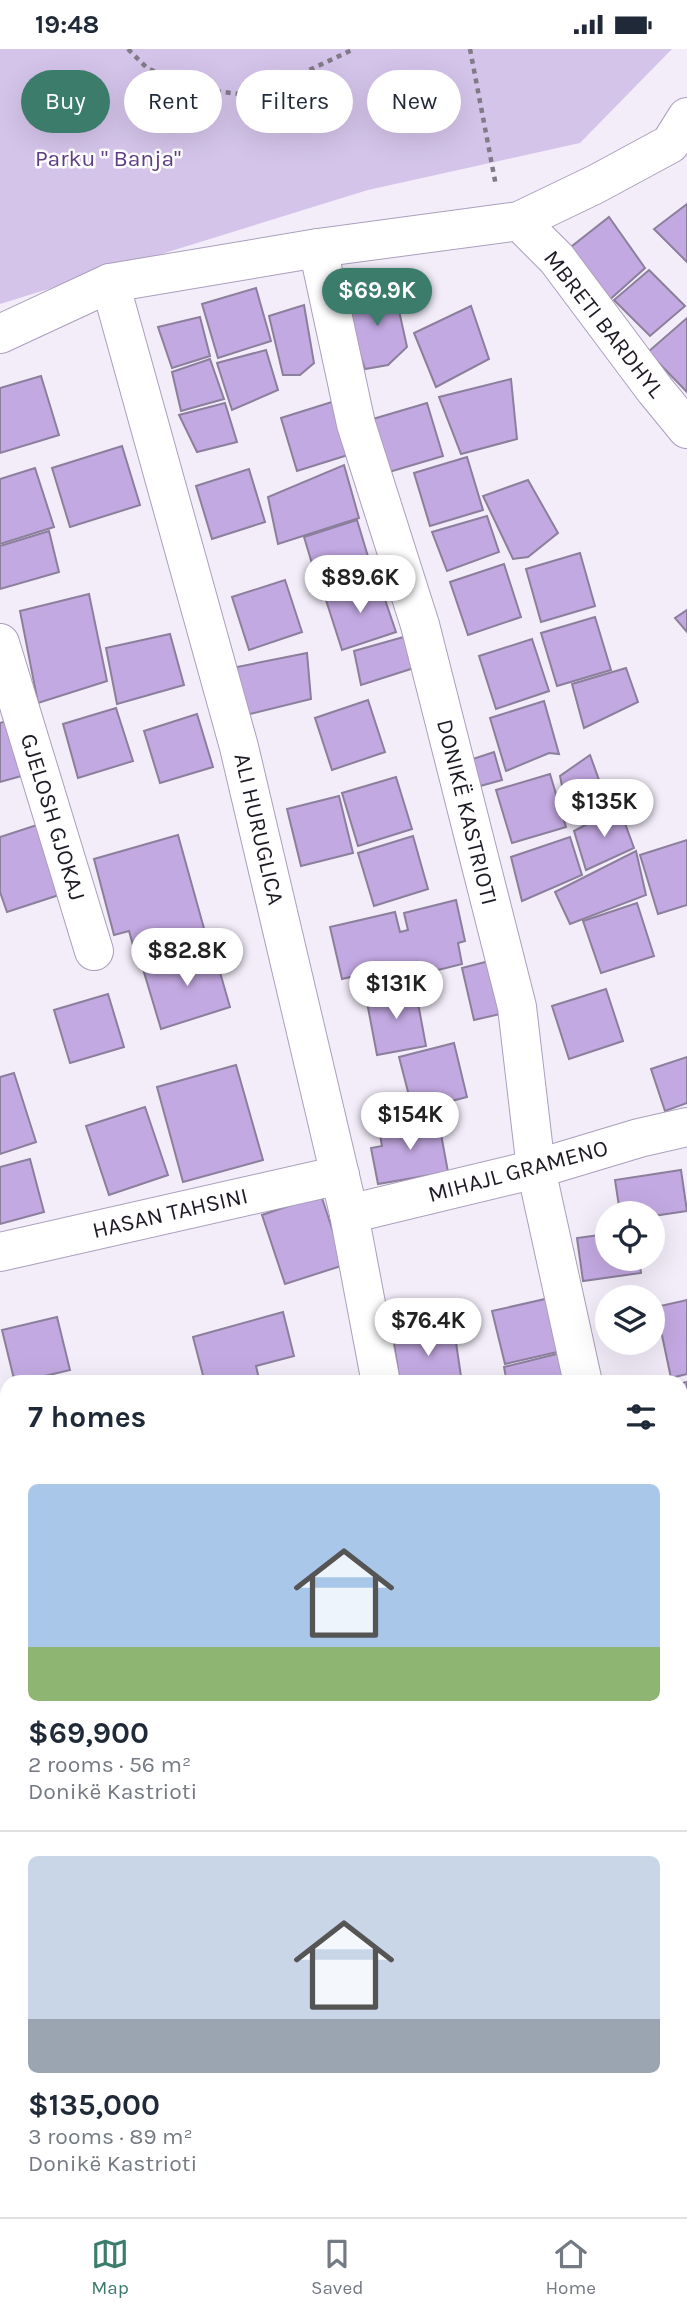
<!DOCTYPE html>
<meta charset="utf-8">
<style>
:root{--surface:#fff;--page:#f2f2f3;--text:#1f2937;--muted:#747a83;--line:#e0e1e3;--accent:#3b7c6a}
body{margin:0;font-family:Karla,sans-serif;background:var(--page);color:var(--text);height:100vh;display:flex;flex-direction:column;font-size:26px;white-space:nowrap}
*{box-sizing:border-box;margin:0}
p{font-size:23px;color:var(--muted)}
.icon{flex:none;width:38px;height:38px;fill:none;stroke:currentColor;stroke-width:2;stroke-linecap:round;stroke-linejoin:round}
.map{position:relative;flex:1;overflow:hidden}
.drawer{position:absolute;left:0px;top:1326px;width:688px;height:842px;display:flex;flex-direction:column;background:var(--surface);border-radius:21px 21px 0 0;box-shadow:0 7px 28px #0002}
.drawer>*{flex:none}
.banner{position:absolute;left:21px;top:21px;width:646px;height:63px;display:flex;gap:14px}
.tools{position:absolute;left:595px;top:1152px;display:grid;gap:14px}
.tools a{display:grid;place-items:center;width:70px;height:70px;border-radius:50%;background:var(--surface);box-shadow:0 7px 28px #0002;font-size:35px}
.price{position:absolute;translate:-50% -60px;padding:0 16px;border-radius:24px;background:#fff;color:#222;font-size:23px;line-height:46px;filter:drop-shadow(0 2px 4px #0008)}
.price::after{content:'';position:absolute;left:50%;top:42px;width:21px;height:16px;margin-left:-10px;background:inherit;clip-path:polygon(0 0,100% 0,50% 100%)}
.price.on{background:var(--accent);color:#fff}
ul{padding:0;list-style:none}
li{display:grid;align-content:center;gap:14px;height:371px;padding:0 28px}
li+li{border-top:2px solid var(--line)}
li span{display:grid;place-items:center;height:217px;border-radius:10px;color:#555}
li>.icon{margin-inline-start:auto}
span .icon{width:126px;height:126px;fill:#fffc;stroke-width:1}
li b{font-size:30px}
h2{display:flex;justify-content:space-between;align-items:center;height:84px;padding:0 28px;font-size:30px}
.tag{padding:0 24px;border-radius:32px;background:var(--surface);box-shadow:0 7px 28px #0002;font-size:24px;line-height:63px}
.tag.on{background:var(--accent);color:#fff}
.status{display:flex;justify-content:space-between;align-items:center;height:49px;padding:0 35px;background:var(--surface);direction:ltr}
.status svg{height:19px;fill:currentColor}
.dock{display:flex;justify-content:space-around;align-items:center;height:98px;border-top:2px solid var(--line);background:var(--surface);font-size:19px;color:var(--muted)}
.dock a{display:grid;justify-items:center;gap:4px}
.dock .on{color:var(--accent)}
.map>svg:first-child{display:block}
.green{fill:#d4c4ea}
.building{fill:#c3a9e2;stroke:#8b7f9c;stroke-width:2}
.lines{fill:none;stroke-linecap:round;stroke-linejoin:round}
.street-casing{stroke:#ab9ebc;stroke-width:40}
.path{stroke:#807b86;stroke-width:4.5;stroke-dasharray:5 5;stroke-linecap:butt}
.street{stroke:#fff;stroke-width:38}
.labels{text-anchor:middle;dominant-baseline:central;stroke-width:5;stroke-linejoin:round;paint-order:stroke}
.park-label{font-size:23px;fill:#5f3d81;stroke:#fff}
.street-label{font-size:23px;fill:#1f1a25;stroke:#fff}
</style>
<div class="status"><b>19:48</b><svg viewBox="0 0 49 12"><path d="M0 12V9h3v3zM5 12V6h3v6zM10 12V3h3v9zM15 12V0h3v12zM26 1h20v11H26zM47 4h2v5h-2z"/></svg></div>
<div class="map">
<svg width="687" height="2168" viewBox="0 0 687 2168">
<rect width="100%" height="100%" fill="#f3edfa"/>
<polygon class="green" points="0,0 672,0 580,94 368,141 0,255"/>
<g class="building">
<polygon points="687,155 687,213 654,180"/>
<polygon points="609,168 645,219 606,254 567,201"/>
<polygon points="649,221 685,257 650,287 614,251"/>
<polygon points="256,239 271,292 218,309 202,255"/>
<polygon points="394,239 407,298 388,316 365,320 342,253"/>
<polygon points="304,256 314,314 300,326 283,326 269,267"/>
<polygon points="471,257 489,310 436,338 414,284"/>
<polygon points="200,268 210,307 172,319 158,278"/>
<polygon points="687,269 687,343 648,303"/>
<polygon points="266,301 278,341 232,361 217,314"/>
<polygon points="210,310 224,350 181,362 172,323"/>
<polygon points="41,327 59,386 0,404 0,339"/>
<polygon points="511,330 517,390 461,405 439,348"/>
<polygon points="335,352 351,405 297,422 281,369"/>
<polygon points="225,354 237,393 197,403 179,366"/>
<polygon points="427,354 443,407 389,423 373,370"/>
<polygon points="122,397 140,456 70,478 52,419"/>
<polygon points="467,408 483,461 430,477 414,424"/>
<polygon points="344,416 359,469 278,495 268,448"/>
<polygon points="35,419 54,478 0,495 0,430"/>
<polygon points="249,420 265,473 212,490 196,437"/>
<polygon points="528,431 558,484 528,508 513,510 483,447"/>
<polygon points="487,467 499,503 447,522 432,483"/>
<polygon points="357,471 373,524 320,541 304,488"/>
<polygon points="49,482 59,523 0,540 0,497"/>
<polygon points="580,504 595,557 541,573 526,520"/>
<polygon points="504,515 521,568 468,586 450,533"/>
<polygon points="378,530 396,583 342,601 325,548"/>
<polygon points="285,531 302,583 249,601 232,548"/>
<polygon points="89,545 107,632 38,654 20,562"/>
<polygon points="687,561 687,583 675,569"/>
<polygon points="595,568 611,621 557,637 541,584"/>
<polygon points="170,585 184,636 117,655 106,599"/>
<polygon points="407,587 414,619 361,636 354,602"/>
<polygon points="532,590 549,642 496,660 479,607"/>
<polygon points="307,604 311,650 242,667 232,619"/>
<polygon points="626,619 638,653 584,679 572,635"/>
<polygon points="368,651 385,703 332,721 315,669"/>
<polygon points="544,652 559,705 549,704 506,722 490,669"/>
<polygon points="116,659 133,712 78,729 63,675"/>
<polygon points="197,665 213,718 160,734 144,682"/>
<polygon points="10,671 25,726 0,733 0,674"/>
<polygon points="494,703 502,731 473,739 464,713"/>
<polygon points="590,706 608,756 569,772 560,727"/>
<polygon points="550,725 566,778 512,794 496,741"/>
<polygon points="396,728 412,780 358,797 342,744"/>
<polygon points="339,747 353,804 301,817 287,760"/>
<polygon points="619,758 634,799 586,821 574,782"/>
<polygon points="43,774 65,844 7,863 0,843 0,788"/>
<polygon points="178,786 205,883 135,903 129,882 114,886 94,810"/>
<polygon points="413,787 428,840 374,857 358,804"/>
<polygon points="570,788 582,826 522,852 511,808"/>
<polygon points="687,791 687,856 658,865 640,806"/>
<polygon points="636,802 646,846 570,875 555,843"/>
<polygon points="456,851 465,892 458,894 462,915 406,929 402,916 342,930 330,878 395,863 400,883 408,881 404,864"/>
<polygon points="637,854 654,907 601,924 583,872"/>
<polygon points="213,899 230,958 161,980 143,920"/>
<polygon points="497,910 509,963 474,971 462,919"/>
<polygon points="415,938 426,997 377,1006 366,948"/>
<polygon points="606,940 623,992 569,1010 552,957"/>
<polygon points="108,945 124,998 70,1014 54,961"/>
<polygon points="454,994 467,1048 413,1062 399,1008"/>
<polygon points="687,1008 687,1054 665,1062 651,1020"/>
<polygon points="236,1016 263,1111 183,1133 157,1038"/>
<polygon points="14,1024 36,1093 0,1105 0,1028"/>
<polygon points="145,1058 168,1126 109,1146 86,1077"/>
<polygon points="438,1069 448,1123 378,1135 371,1099 382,1097 379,1080"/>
<polygon points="30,1110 44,1163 0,1175 0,1118"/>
<polygon points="681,1121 687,1162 653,1167 653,1164 620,1164 615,1131"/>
<polygon points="321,1146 344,1216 285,1235 262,1166"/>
<polygon points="607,1185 607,1209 639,1209 641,1224 583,1232 577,1189"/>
<polygon points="554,1248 566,1301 505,1315 492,1262"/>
<polygon points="687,1251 687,1325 671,1329 656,1258"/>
<polygon points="283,1263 294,1307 256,1317 260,1334 205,1334 193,1288"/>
<polygon points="57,1268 70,1321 15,1334 2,1281"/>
<polygon points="454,1280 462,1334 400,1334 393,1289"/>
<polygon points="565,1303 572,1334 507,1334 504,1318"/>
<polygon points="687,1333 687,1392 681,1393 681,1334"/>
<polygon points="0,1592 2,1592 7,1608 7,1655 0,1657"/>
<polygon points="687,1774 687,1811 681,1813 681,1776"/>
<polygon points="7,1884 7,1949 0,1951 0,1886"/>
<rect x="624" y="2164" width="61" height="4"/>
</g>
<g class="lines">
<defs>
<g id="street">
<polyline points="519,172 557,210 655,341 687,380"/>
<polyline points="318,199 356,375 420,576 517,958 536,1120 583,1334"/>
<polyline points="110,234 239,698 349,1165 381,1334"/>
<polyline points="0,285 110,234 318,199 519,172 596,135 670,95 687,68"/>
<polyline points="0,594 94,902"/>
<polyline points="349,1165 536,1120 639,1089 687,1078"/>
<polyline points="0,1203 340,1126"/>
<polyline points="0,1487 7,1511"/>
<polyline points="454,2161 455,2168"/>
<polyline points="209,2168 210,2161"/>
</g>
</defs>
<use href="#street" class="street-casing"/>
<g class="path">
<polyline points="128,0 147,19 193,39 254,47 354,0"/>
<polyline points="470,0 496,137"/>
</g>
<use href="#street" class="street"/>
</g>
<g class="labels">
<g class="park-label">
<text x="108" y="109">Parku " Banja"</text>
</g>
<g class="street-label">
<text transform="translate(604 275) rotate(52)">MBRETI BARDHYL</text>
<text transform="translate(467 763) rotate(76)">DONIKË KASTRIOTI</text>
<text transform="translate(53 768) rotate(73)">GJELOSH GJOKAJ</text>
<text transform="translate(259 780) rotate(77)">ALI HURUGLICA</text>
<text transform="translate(518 1122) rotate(-15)">MIHAJL GRAMENO</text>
<text transform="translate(170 1164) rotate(-13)">HASAN TAHSINI</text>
</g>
</g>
</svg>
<div class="tools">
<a><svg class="icon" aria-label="locate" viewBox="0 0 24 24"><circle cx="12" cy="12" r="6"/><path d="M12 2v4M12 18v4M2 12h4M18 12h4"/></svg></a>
<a><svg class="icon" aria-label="layers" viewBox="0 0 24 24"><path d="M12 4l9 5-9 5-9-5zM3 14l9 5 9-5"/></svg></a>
</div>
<b class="price on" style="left:377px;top:279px">$69.9K</b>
<b class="price" style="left:360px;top:566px">$89.6K</b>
<b class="price" style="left:604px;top:790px">$135K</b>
<b class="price" style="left:187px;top:939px">$82.8K</b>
<b class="price" style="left:396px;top:972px">$131K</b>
<b class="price" style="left:410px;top:1103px">$154K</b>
<b class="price" style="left:428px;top:1309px">$76.4K</b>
<div class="banner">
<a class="tag on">Buy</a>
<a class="tag">Rent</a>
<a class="tag">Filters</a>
<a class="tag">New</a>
</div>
<section class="drawer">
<h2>7 homes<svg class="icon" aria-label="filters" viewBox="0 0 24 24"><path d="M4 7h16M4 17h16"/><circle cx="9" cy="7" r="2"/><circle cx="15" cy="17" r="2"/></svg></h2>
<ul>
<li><span style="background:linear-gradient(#a9c7e8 75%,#8fb573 0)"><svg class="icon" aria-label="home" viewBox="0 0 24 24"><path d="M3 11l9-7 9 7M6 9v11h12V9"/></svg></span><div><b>$69,900</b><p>2 rooms · 56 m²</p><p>Donikë Kastrioti</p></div></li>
<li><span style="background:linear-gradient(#c9d6e8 75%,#9aa5b1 0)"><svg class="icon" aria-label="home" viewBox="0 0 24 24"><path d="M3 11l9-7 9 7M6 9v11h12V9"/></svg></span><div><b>$135,000</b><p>3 rooms · 89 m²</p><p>Donikë Kastrioti</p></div></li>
</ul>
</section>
</div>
<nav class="dock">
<a class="on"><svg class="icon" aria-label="map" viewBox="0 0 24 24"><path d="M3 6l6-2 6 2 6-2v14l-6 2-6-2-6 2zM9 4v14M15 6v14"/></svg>Map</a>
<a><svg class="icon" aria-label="saved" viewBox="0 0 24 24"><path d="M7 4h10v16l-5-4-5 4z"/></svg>Saved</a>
<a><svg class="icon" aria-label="home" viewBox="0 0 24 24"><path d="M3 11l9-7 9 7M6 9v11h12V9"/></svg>Home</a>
</nav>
